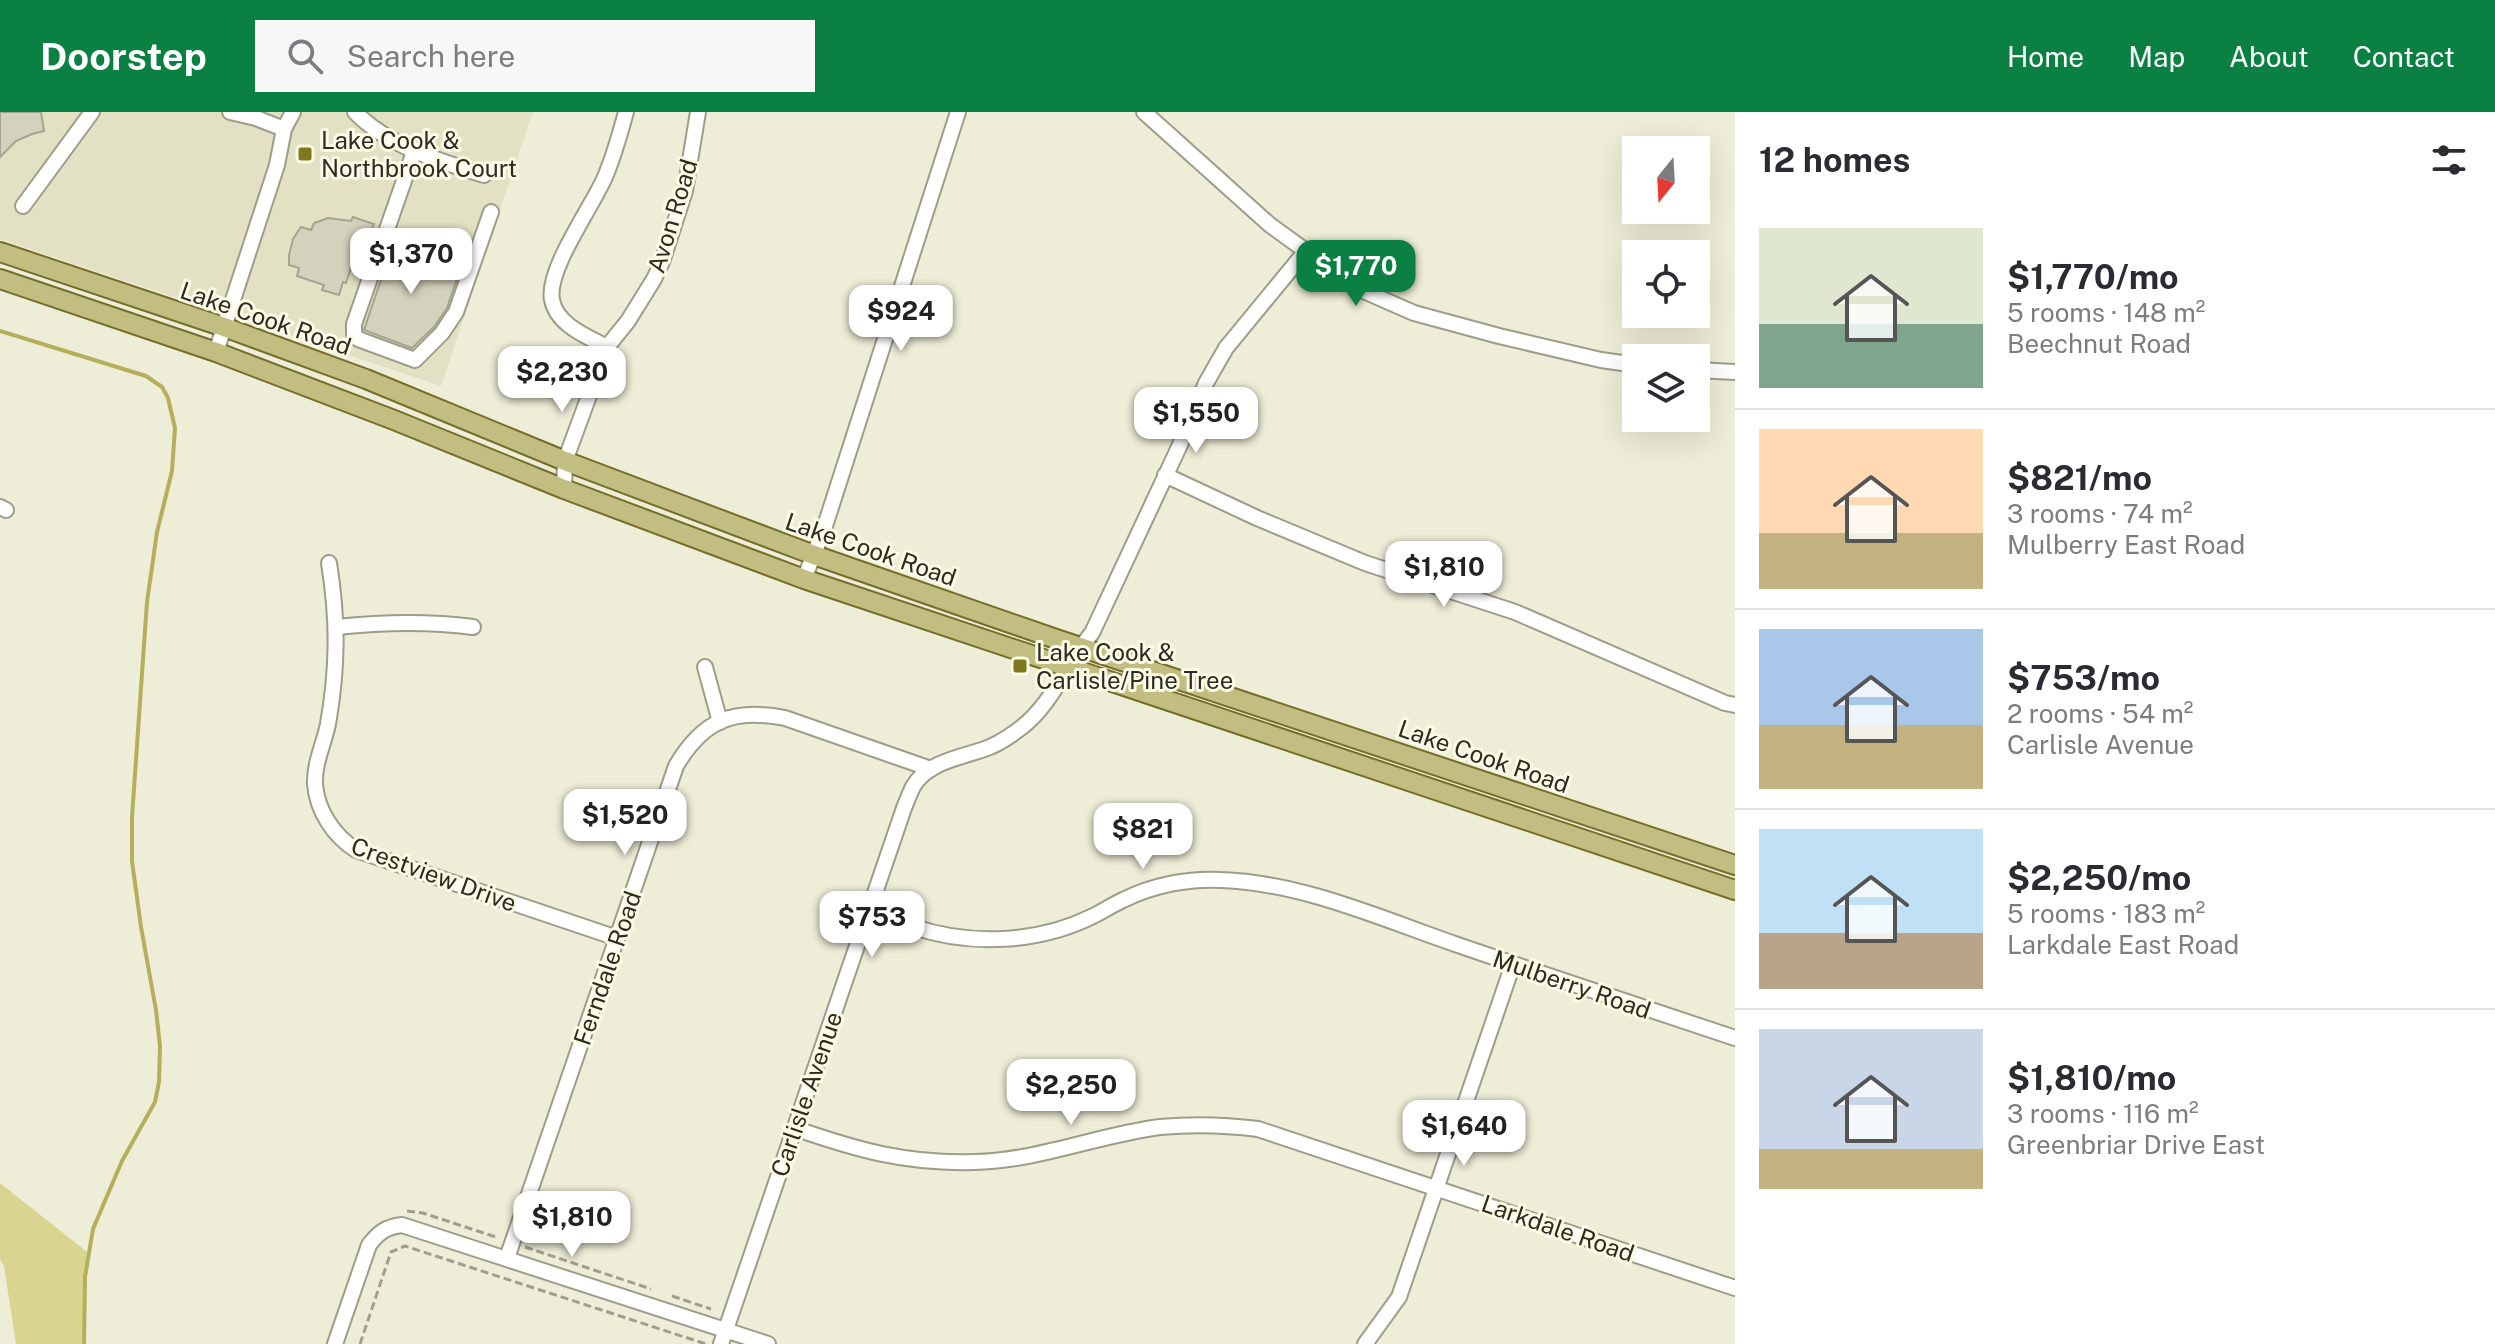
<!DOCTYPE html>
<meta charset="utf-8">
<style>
:root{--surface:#fff;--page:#f7f7f7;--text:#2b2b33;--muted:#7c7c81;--line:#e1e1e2;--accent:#0b8043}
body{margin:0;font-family:"Public Sans",sans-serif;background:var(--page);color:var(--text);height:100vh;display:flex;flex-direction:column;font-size:30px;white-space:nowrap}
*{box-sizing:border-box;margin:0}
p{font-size:26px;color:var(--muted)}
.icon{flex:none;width:44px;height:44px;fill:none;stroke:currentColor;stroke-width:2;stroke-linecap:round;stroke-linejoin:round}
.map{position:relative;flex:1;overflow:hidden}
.sheet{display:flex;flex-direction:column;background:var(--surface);width:760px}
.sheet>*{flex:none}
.needle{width:52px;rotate:198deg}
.buttons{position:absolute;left:1622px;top:24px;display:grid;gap:16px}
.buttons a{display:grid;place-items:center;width:88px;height:88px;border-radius:0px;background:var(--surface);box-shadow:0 8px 32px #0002;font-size:40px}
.price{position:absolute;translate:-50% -68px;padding:0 18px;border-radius:16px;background:#fff;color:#222;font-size:26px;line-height:52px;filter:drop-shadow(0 2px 4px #0008)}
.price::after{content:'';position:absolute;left:50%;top:48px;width:24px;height:18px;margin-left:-12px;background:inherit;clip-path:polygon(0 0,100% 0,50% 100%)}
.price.current{background:var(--accent);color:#fff}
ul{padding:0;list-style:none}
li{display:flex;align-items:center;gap:24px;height:200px;padding:0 24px}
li+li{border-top:2px solid var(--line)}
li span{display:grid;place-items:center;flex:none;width:224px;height:160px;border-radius:0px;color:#555}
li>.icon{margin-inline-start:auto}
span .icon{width:96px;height:96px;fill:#fffc;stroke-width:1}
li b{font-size:34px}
h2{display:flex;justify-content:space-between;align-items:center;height:96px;padding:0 24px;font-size:34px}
header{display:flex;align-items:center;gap:48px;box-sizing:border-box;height:112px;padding:0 40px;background:var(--accent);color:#fff}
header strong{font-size:38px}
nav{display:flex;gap:44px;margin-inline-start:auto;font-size:28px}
.search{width:560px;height:72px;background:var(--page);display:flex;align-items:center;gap:20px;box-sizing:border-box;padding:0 28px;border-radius:0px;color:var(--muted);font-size:30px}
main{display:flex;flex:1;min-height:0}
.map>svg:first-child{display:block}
.built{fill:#e3e1c4}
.green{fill:#d9d590}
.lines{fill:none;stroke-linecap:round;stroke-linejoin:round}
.stream{stroke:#b5af5c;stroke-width:4}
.building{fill:#d3d2bc;stroke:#a5a48f;stroke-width:2}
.minor-casing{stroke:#9e9d88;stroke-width:18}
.major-casing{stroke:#746e2a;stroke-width:22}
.path{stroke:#a09f8f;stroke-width:3;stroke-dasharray:8 4;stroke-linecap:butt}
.minor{stroke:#fff;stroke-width:14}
.major{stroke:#c2be82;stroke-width:18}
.poi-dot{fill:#80781d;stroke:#fbfae4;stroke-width:3}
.labels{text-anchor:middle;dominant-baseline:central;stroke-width:6;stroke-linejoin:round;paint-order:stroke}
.poi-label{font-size:24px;fill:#2c2c23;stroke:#fbfae4;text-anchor:start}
.street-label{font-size:24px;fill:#2c2c23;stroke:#fbfae4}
</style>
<header>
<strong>Doorstep</strong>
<div class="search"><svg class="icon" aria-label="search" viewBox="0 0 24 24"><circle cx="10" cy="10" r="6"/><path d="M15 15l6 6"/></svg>Search here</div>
<nav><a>Home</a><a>Map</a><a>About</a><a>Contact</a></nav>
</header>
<main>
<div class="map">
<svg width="1735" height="1232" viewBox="0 0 1735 1232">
<rect width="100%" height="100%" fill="#eeedd7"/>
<polygon class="built" points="0,0 533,0 441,274 0,127"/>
<polygon class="green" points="0,1071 87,1140 84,1232 16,1232 4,1154 0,1147"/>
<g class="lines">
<polyline class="stream" points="0,219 146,264 162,275 168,286 175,316 172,359 157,420 147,490 132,705 132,749 141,815 156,898 160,934 159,970 155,990 122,1049 93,1117 85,1165 84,1232"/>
</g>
<g class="building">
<polygon points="0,0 41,0 44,19 32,22 16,29 0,45"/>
<polygon points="353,105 374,112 370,122 367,121 361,140 357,138 346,171 343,170 339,183 322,178 324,173 297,164 299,156 289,153 289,143 293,127 301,115 311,118 314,111 328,106 351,109"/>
<polygon points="393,132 461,155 447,196 434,215 412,236 364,218"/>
</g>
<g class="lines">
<defs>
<g id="minor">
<polyline points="230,0 256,6 284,17"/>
<path d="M 355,0 C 388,34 439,49 484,63"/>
<polyline points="1144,0 1270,113 1357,176 1414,201 1499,224 1601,248 1636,253"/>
<polyline points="415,37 354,212 354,222 358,227 415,248 442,221 456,200 491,100"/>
<polyline points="23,94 92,0"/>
<path d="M 607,235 C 586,224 557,213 552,188 C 546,158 592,95 605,65 C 614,44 620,22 626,0"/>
<polyline points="216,240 277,53 284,17 293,0"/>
<polyline points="1696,258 1735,260"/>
<polyline points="1165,363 1257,406 1365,451 1515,500 1725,591 1735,593"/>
<polyline points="564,377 565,349 607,235 628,209 654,167 662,150 685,79 698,0"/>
<polyline points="0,395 6,398"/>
<path d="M 329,451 C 338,507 338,555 328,612 C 324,632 314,651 315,672 C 317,699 334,724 356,738 L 617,826"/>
<polyline points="804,467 824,417 958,0"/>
<path d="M 337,515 C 384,510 427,509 473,515"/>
<polyline points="705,555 720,610"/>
<path d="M 869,797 C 884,803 899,810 914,815 C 970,834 1038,831 1091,805 C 1102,800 1112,793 1123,788 C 1153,773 1189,766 1222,768 C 1302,771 1380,806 1455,832 C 1548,864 1641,895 1735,926"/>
<path d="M 794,1016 C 857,1038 906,1052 974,1050 C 1037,1049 1098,1023 1160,1015 C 1193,1012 1226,1013 1258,1017 L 1735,1176"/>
<path d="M 507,1146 L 676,654 C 703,608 733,596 785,606 L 931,657"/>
<path d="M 335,1232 L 369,1133 C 379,1120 386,1115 402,1113 L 768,1232"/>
<path d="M 721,1232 L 904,696 C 907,689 910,680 914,673 C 930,648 965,645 990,635 C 1001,630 1013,622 1022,615 C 1053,591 1067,550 1092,521 L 1179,335 L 1206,271 L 1226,236 L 1305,140"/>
<polyline points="1365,1232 1399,1185 1513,852"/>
</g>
<g id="major">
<polyline points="0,140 224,215 366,267 565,349 814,443 1059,528 1735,753"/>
<polyline points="0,167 216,240 394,308 564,377 804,467 1735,778"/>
</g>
</defs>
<use href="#minor" class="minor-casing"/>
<use href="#major" class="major-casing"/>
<g class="path">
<polyline points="407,1099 423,1101 499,1126"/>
<polyline points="525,1135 651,1177"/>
<polyline points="672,1184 711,1197"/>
<polyline points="360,1232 391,1140 405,1134 706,1232"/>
</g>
<use href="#minor" class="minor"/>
<use href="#major" class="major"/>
</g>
<g class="poi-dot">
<rect x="297" y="34" width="16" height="16" rx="4"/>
<rect x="1012" y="546" width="16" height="16" rx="4"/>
</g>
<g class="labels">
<g class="poi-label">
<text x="321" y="28">Lake Cook &amp;<tspan x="321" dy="28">Northbrook Court</tspan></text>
<text x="1036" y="540">Lake Cook &amp;<tspan x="1036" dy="28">Carlisle/Pine Tree</tspan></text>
</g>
<g class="street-label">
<text transform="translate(672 104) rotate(-73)">Avon Road</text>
<text transform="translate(266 206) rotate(19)">Lake Cook Road</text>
<text transform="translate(871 437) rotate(19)">Lake Cook Road</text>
<text transform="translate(1484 644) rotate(19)">Lake Cook Road</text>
<text transform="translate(434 762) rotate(20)">Crestview Drive</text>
<text transform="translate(607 856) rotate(-71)">Ferndale Road</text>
<text transform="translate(1572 872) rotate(19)">Mulberry Road</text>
<text transform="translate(806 982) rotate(-71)">Carlisle Avenue</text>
<text transform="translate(1558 1116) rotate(19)">Larkdale Road</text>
</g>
</g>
</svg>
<div class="buttons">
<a><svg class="needle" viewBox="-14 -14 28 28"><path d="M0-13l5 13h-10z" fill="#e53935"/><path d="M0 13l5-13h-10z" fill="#7c7c81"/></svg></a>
<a><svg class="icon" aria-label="locate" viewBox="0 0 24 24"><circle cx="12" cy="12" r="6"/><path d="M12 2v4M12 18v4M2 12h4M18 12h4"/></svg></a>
<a><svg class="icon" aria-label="layers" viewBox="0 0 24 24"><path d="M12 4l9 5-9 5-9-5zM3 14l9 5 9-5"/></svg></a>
</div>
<b class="price" style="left:411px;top:184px">$1,370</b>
<b class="price current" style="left:1356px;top:196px">$1,770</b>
<b class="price" style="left:901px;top:241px">$924</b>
<b class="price" style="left:562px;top:302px">$2,230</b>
<b class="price" style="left:1196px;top:343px">$1,550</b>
<b class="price" style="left:1444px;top:497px">$1,810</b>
<b class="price" style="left:625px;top:745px">$1,520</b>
<b class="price" style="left:1143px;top:759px">$821</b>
<b class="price" style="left:872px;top:847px">$753</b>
<b class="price" style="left:1071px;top:1015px">$2,250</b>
<b class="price" style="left:1464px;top:1056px">$1,640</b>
<b class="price" style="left:572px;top:1147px">$1,810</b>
</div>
<section class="sheet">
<h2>12 homes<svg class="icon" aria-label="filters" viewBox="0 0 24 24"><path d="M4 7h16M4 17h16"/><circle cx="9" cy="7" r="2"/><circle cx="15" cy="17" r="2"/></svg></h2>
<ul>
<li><span style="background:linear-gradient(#dfe7d0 60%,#7fa58c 0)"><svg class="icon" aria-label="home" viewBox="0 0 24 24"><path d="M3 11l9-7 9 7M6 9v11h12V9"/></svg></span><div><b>$1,770/mo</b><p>5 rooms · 148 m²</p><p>Beechnut Road</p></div></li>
<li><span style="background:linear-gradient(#ffd9b3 65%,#c2b280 0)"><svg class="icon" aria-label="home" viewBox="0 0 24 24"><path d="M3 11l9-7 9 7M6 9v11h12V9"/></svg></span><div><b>$821/mo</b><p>3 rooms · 74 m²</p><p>Mulberry East Road</p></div></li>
<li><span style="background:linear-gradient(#a9c7e8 60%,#c2b280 0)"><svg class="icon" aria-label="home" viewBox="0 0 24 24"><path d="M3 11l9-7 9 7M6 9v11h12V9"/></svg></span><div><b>$753/mo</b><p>2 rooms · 54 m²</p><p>Carlisle Avenue</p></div></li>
<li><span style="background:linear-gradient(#bfe0f5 65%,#b9a48a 0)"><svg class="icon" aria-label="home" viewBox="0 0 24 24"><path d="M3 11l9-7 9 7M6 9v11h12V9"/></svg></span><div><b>$2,250/mo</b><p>5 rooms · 183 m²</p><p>Larkdale East Road</p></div></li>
<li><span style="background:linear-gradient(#c9d6e8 75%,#c2b280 0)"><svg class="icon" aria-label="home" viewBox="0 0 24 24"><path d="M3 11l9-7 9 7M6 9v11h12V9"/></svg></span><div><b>$1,810/mo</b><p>3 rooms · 116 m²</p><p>Greenbriar Drive East</p></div></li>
</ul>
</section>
</main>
